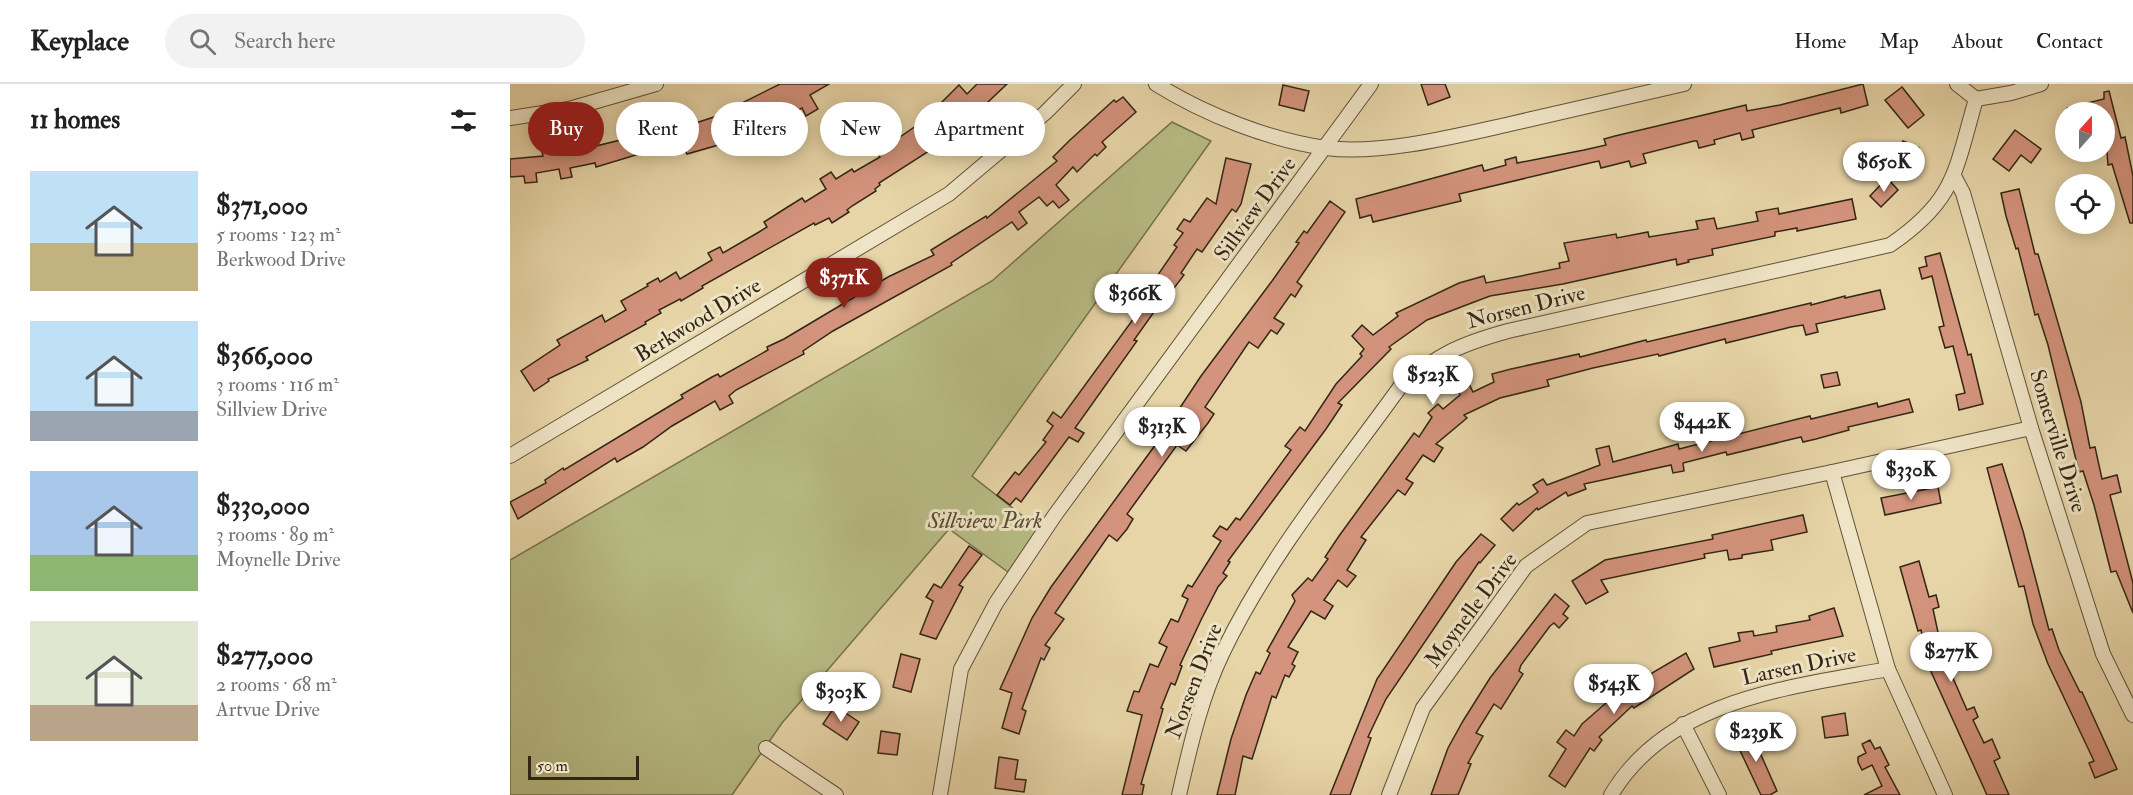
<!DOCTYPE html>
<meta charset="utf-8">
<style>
:root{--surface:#fff;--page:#f2f2f2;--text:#202124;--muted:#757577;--line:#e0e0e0;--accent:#8f2418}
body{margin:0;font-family:"IM FELL Double Pica",serif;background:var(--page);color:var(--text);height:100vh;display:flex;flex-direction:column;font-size:22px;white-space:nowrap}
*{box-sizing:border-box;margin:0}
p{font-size:20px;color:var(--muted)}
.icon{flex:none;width:33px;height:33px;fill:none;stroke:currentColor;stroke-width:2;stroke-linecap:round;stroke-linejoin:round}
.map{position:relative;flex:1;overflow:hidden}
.side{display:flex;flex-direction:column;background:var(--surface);width:510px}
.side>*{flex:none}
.banner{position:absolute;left:18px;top:18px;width:570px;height:54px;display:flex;gap:12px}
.needle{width:39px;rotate:21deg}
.controls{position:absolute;left:1545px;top:18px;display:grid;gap:12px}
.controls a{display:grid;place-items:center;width:60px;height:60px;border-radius:50%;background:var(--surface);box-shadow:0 3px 15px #0003;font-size:30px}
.scale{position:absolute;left:18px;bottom:15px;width:111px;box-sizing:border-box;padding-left:6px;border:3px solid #332614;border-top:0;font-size:16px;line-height:21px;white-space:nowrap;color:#332614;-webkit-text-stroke:4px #efe4c6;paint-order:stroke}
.price{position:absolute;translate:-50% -51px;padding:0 14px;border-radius:21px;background:#fff;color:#222;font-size:20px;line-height:39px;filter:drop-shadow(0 2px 3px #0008)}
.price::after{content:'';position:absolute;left:50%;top:36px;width:18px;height:14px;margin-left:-9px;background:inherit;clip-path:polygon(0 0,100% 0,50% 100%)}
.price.current{background:var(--accent);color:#fff}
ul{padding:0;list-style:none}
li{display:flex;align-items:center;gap:18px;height:150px;padding:0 30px}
li span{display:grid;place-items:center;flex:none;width:168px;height:120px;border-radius:0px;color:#555}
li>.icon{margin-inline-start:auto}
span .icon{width:72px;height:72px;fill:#fffc;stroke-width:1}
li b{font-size:26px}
h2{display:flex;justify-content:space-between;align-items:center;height:72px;padding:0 30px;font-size:26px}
.chip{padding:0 21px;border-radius:27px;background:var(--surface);box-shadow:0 3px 15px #0003;font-size:21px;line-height:54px}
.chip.current{background:var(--accent);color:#fff}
header{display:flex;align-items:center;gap:36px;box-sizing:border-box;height:84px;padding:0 30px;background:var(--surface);border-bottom:2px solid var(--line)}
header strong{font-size:28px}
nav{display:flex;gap:33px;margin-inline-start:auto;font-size:21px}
.search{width:420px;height:54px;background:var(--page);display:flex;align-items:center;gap:15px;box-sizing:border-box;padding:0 21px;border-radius:33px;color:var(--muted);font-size:22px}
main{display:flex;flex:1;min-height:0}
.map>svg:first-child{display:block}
.green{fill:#b8bc85;stroke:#76714c;stroke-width:1.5}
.building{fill:#d3937c;stroke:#332614;stroke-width:1.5}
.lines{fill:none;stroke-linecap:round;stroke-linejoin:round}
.street-casing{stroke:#605239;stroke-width:16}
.street{stroke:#efe4c6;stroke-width:14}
.labels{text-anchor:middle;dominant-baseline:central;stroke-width:6;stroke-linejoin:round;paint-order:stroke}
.street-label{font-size:22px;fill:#332614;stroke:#efe4c6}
.park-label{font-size:22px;font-style:italic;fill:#544c30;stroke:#efe4c6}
</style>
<header>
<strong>Keyplace</strong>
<div class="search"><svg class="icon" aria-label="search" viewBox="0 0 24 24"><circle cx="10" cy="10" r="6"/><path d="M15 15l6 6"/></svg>Search here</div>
<nav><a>Home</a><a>Map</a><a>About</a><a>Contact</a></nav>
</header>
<main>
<section class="side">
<h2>11 homes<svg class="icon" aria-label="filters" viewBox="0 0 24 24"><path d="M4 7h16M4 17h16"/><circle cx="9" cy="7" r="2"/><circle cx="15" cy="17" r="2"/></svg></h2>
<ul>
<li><span style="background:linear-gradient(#bfe0f5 60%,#c2b280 0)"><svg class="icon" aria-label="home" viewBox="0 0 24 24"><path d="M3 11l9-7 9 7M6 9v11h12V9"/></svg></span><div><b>$371,000</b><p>5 rooms · 123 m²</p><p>Berkwood Drive</p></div></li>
<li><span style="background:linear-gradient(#bfe0f5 75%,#9aa5b1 0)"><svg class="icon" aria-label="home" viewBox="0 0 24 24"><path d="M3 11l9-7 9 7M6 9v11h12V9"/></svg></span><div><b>$366,000</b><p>3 rooms · 116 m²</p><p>Sillview Drive</p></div></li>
<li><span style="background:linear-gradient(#a9c7e8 70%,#8fb573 0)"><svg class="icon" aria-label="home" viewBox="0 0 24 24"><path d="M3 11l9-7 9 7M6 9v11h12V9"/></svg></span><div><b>$330,000</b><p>3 rooms · 89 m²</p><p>Moynelle Drive</p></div></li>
<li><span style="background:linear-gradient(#dfe7d0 70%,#b9a48a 0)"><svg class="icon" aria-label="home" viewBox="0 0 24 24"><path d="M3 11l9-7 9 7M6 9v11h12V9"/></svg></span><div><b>$277,000</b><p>2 rooms · 68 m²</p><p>Artvue Drive</p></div></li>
</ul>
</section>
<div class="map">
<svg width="1623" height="711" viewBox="0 0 1623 711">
<rect width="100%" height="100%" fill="#e7d5a8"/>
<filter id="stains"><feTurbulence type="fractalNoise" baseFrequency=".00333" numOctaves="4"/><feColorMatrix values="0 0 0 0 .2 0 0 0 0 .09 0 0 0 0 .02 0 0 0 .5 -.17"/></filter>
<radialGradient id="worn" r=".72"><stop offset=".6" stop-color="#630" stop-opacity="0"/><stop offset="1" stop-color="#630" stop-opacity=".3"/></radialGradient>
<polygon class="green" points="662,38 701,57 462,392 528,444 498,488 439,445 272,639 222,711 0,711 0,476 482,197"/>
<g class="building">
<polygon points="270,0 319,0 300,11 308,25 296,32 292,24 238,51 242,60 230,66 226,56 177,70 175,66 155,71 154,65 139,67 86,83 85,79 60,84 62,93 51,95 49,85 26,89 27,98 15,99 14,92 0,93 0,75 33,72 32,68 56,64 57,69 160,44 161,47 204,33"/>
<polygon points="467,0 497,0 458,37 430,60 369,99 370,101 365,105 366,107 342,122 337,126 339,128 322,139 319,134 305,141 304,139 192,202 193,204 171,217 170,215 149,226 151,229 135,238 136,240 76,273 78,276 38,295 39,297 24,307 11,287 50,261 47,256 92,231 95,238 116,226 111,217 138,202 137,200 148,194 150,198 166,188 170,195 202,176 198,169 210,163 213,169 249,148 257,143 254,138 276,124 292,114 295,118 316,105 310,95 321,88 326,95 342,85 344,88 370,73 367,69 426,28 424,26 449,1 457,10"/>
<polygon points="911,0 935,0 940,13 918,21"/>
<polygon points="1353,0 1358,21 1331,29 1330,24 1242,46 1244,53 1232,56 1230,49 1204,56 1205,60 1189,64 1187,57 1184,57 1133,70 1136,79 1121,83 1119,77 1091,84 1089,77 1084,78 949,110 951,117 863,138 861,131 850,134 846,115 972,81 974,87 996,81 995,76 1006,73 1007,79 1074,66 1096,61 1094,55 1105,52 1236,21 1237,27 1270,21"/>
<polygon points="773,1 799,7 794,27 769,21"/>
<polygon points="1392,3 1414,31 1398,44 1375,16"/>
<polygon points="1599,7 1611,54 1615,53 1623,92 1623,139 1620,139 1602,80 1598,81 1594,28 1557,28 1557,24 1594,15 1594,8"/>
<polygon points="613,13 626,28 592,58 596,63 587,72 585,70 567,88 563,83 546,101 559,116 549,124 543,117 537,122 529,113 509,128 517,139 508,146 502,138 441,179 442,181 323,247 293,267 294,270 226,306 219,312 223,319 210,326 205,317 162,342 133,363 107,378 105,374 8,435 0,418 36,399 35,396 53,384 54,386 153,326 173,314 171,311 202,293 208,290 210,293 258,266 257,263 274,255 378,193 424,171 421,166 476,132 477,134 547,77 543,73 560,56 604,16 606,18"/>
<polygon points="1505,46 1531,65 1521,79 1511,71 1499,87 1483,75"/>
<polygon points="1393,57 1409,64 1398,90 1382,84"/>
<polygon points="716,74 741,80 731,120 726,128 722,125 692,168 687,165 671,189 674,191 658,212 656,211 624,256 627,257 565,344 574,349 568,358 559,353 511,418 506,414 500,421 487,411 505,388 509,391 536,358 533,356 543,342 537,337 543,328 551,334 646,204 641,201 667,163 664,161 673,149 667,145 674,135 680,138 697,114 706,120"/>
<polygon points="1377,94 1388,106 1371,123 1360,112"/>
<polygon points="1509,105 1525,170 1528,170 1571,318 1580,364 1585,363 1592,395 1607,391 1611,408 1600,411 1623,499 1623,529 1606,487 1601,488 1584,421 1573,387 1569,388 1538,261 1528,230 1525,231 1508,164 1506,165 1496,132 1491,109"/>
<polygon points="1342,115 1346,135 1287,147 1287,144 1265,148 1265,152 1202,165 1203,171 1178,176 1179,178 1167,181 1166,175 1053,200 980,212 917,236 879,263 881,265 828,319 832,321 816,345 718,477 720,478 713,489 717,492 708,503 691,536 670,581 672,582 665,601 661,599 651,624 653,625 631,700 634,701 632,711 612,711 632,631 617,627 624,607 629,608 640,580 648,583 657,563 649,559 661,535 668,538 678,515 672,512 678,501 682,503 711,457 703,452 710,442 717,446 726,434 730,436 781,366 775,362 790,343 795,347 826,300 852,272 850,270 854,265 842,252 852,241 863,251 888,232 886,229 949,199 974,192 976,199 1050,184 1049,179 1059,177 1054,159 1106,150 1107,154 1138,148 1139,153 1188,145 1186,137 1204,134 1207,145 1248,137 1246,128 1268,124 1269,130"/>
<polygon points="820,117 835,128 787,198 792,202 785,213 781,210 764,234 774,240 767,250 761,246 748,264 739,258 695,323 704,330 698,339 676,367 667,361 617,430 623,435 617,445 607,457 599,451 574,487 545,529 554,535 535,561 540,564 534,576 531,574 512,625 516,627 509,650 492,644 502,609 490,605 522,534 541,503 646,360 691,292 762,197 789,159 786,158 794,147 797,149"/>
<polygon points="1430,169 1458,271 1461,270 1473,320 1449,326 1446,311 1455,309 1443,262 1435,264 1429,243 1434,242 1422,192 1412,195 1409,184 1417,182 1415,173"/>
<polygon points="1370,206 1375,225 1306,240 1308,248 1296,251 1293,241 1281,243 1216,259 1215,255 1149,272 1148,270 1083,284 1037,296 1039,302 990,314 954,331 957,334 926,360 933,364 924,378 913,371 896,395 903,399 895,411 888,406 851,453 856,456 837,486 846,492 837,503 828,496 814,516 823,522 815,535 801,527 778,563 788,568 782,580 785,582 779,593 775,591 766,614 762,612 742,675 733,672 725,711 707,711 721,655 736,611 746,588 750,590 760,569 757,567 785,517 782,511 798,494 802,497 818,475 815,473 829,452 904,349 909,353 922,333 918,329 928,320 933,325 950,311 948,305 959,300 963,308 984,298 982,290 1001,285 1069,270 1070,273 1136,256 1137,258 1301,219 1301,221 1335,212 1335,214"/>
<polygon points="1327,288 1330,301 1314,304 1311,291"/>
<polygon points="1399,315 1403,328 1338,343 1339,346 1306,355 1293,358 1291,353 1217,371 1216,368 1173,379 1174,387 1163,389 1161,381 1074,400 1076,405 1058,412 1056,408 1028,426 1027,424 1003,447 991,435 1007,419 1009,421 1028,408 1023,401 1033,395 1037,401 1090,381 1086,365 1099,362 1103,378 1168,360 1169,365 1300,332 1301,335 1367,319 1368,323"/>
<polygon points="1492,380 1513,447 1539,546 1542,545 1549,566 1570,608 1572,608 1607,685 1585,694 1579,679 1584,677 1538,580 1523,540 1514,502 1509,503 1477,384"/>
<polygon points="1428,403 1431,419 1375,431 1371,414"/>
<polygon points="1293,431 1297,448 1261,456 1263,466 1232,471 1232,474 1219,476 1217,466 1194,470 1195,474 1091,496 1098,508 1076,520 1062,497 1095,476 1203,455 1202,451"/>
<polygon points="971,450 985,461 970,479 969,478 876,615 858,653 861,654 840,711 820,711 867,595 946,478"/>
<polygon points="459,462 472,471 449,501 453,503 426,555 410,550 423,517 416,513 424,500 431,504"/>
<polygon points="1409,477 1419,513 1426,511 1429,523 1423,525 1436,586 1439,585 1457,626 1464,623 1468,633 1463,636 1474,659 1482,655 1490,674 1484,677 1499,711 1477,711 1418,581 1411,546 1408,547 1390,483"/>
<polygon points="1045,510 1059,522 1053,530 1058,534 1049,544 1044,539 1040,542 1011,581 1009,587 1013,590 991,625 984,620 966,649 973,652 958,679 961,680 948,711 921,711 938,664 953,637 980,594"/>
<polygon points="1324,524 1333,552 1261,567 1262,570 1204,583 1199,564 1230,557 1228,549 1243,547 1244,552 1267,548 1266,542 1300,536 1299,532"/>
<polygon points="1176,569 1184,585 1124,624 1122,622 1089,653 1092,656 1084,667 1080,664 1055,703 1039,692 1056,665 1047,658 1056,646 1064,652 1072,640 1112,605 1108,600 1123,591 1127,598"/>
<polygon points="391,570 410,575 401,608 383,603"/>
<polygon points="325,622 349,638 337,656 313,640"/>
<polygon points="1335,629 1338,651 1315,654 1312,633"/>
<polygon points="1239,644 1267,707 1260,711 1251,711 1226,658 1230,657 1227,650"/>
<polygon points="371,647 390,650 387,671 368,669"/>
<polygon points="1360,656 1365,665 1370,663 1379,681 1375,683 1390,711 1354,711 1372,702 1362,681 1352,686 1348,678 1348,673 1356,669 1352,660"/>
<polygon points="489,673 508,676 505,695 516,696 514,708 485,704"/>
</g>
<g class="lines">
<defs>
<g id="street">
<path d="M 646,0 C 694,30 759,56 816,64 C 871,71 946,52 1000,40 C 1058,27 1116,13 1174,0"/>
<polyline points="1447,0 1466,15"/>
<polyline points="1466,15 1501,9 1531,0"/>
<polyline points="0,34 59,25 146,0"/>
<polyline points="1444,92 1453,109 1521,344 1593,570 1623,631"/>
<polyline points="0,372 439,110 535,29 564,0"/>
<polyline points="1322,388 1378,585 1435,711"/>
<polyline points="1173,640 1209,711"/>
<polyline points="256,664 326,711"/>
<polyline points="430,711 451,585 486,519 545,431 861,0"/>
<path d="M 669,711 C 680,663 691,613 713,568 C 759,472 828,389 890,303 C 928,270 951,260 998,247 L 1380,161 C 1446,116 1445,87 1466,15"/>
<polyline points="879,711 913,624 1016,482 1077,439 1322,388 1521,344"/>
<path d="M 1101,711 C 1158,615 1278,604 1378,585"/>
</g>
</defs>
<use href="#street" class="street-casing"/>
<use href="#street" class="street"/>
</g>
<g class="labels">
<g class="street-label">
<text transform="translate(745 125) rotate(-54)">Sillview Drive</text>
<text transform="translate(1016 223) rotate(-14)">Norsen Drive</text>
<text transform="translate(188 236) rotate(-31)">Berkwood Drive</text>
<text transform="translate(1548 357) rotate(73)">Somerville Drive</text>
<text transform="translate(961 526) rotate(-53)">Moynelle Drive</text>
<text transform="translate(1289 582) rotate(-12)">Larsen Drive</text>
<text transform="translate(684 597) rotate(-69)">Norsen Drive</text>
</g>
<g class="park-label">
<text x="475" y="437">Sillview Park</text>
</g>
</g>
<rect width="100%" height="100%" filter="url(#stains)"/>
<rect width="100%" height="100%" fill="url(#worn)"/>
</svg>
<div class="controls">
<a><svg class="needle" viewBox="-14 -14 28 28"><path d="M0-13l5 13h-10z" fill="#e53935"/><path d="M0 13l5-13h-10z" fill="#757577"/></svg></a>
<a><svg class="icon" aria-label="locate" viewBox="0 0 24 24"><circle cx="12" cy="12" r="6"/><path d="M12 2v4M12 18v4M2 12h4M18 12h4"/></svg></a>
</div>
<div class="scale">50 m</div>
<b class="price" style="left:1374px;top:109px">$650K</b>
<b class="price current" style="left:334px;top:225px">$371K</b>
<b class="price" style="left:625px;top:241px">$366K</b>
<b class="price" style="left:923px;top:322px">$523K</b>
<b class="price" style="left:1192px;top:369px">$442K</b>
<b class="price" style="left:652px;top:374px">$313K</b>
<b class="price" style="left:1401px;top:417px">$330K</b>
<b class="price" style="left:1441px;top:599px">$277K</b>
<b class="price" style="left:1104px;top:631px">$543K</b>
<b class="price" style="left:331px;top:639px">$303K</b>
<b class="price" style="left:1246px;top:679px">$239K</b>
<div class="banner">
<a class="chip current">Buy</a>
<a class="chip">Rent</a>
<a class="chip">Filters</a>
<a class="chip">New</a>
<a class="chip">Apartment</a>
</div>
</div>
</main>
